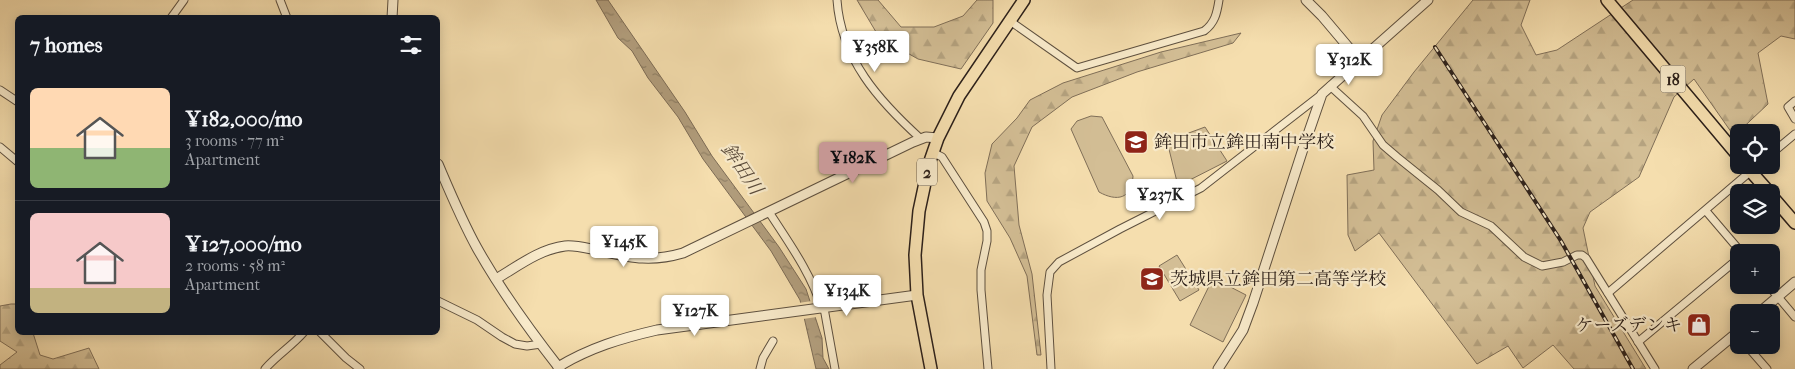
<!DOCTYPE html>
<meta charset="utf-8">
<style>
:root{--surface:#171b24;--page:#20242c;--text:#f1f3f6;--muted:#9ea1a6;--line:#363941;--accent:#c59692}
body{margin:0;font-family:"IM FELL French Canon","Noto Serif JP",serif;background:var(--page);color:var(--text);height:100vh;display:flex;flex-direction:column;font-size:19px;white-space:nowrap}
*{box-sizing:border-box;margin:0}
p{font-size:16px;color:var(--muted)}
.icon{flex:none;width:28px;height:28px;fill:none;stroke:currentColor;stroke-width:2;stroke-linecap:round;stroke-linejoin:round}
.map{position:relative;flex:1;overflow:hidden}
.drawer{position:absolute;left:15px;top:15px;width:425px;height:320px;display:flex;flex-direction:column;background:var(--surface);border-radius:8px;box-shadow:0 2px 12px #0003}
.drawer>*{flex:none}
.tools{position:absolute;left:1730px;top:124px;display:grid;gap:10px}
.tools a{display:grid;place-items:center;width:50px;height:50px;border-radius:8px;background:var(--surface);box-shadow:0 2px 12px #0003;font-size:25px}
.price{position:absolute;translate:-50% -42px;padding:0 11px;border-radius:5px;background:#fff;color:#222;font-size:16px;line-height:32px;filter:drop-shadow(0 1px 2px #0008)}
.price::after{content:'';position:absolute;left:50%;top:30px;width:15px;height:11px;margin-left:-8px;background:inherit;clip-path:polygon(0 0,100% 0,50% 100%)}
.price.on{background:var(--accent);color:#111}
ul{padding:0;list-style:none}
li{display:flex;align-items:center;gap:15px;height:125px;padding:0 15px}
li+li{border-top:1px solid var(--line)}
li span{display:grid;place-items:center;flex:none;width:140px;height:100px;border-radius:8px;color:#555}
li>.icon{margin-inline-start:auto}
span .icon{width:60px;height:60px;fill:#fffc;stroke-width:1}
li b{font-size:21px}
h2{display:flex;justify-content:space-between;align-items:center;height:60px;padding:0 15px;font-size:21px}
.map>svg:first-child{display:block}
.green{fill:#d3be95;stroke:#806f58}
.forest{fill:url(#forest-firs);stroke:#806f58}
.water{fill:url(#water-ripples);stroke:#7c6b55}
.pier{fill:#f5deae}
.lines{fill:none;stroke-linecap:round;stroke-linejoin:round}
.minor-casing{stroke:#5e503f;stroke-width:9}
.tertiary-casing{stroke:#5e503f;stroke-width:11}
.primary-casing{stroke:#2c201a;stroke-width:14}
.minor{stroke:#f8eaca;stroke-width:7}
.tertiary{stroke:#f8eaca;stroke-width:9}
.primary{stroke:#f5deae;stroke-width:11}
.rail-casing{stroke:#2c201a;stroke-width:4}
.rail{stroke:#f8eaca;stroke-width:2;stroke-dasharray:5.5;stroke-linecap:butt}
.labels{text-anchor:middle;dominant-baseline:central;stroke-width:4.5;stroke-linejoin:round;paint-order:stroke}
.shield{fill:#f8eaca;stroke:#695d4f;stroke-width:1}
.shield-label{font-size:16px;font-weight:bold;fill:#2c201a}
.poi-label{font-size:18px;fill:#2c201a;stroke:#f8eaca;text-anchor:start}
.water-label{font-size:19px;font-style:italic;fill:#5b4c3c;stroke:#f8eaca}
</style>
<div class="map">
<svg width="1795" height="369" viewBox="0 0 1795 369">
<defs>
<pattern id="forest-firs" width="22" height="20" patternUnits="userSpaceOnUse" patternTransform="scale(1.25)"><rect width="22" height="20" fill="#d3be95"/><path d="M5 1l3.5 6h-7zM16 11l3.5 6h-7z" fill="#b5a380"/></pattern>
<pattern id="water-ripples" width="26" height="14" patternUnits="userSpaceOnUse" patternTransform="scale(1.25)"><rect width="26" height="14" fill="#b19d7c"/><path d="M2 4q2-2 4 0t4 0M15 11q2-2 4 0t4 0" fill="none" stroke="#908065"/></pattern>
</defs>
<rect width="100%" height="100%" fill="#f5deae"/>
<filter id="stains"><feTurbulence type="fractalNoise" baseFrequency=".004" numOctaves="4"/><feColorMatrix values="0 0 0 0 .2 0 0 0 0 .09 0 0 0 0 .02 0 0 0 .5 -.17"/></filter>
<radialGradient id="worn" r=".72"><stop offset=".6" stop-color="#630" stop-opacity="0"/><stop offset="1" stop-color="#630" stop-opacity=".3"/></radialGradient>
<g class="green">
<path d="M 1091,116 L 1102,117 L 1133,176 C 1132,199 1117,202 1099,192 L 1071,129 L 1077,121 Z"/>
<polygon points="1205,127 1227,161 1178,186 1167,141"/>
<polygon points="1177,255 1199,290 1180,301 1159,266"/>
<polygon points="1213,278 1246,295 1223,342 1190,325"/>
</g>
<g class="forest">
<polygon points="857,0 878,0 901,27 934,27 963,16 977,0 993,0 993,23 961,69 918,59 879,37"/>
<polygon points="1473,0 1530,0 1521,25 1536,55 1557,50 1633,0 1795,0 1795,39 1781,36 1758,53 1768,104 1734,136 1694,79 1674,97 1639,177 1590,212 1583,228 1595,286 1646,369 1574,369 1553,345 1523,368 1508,346 1477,364 1379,233 1355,251 1348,235 1347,175 1374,170 1373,141 1382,115 1414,72"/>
<polygon points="1241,33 1233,43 1137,72 1072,97 1032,127 1014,166 1019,225 1032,274 1041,355 1037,355 1027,276 1010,238 987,201 985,173 992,144 1017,118 1030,100 1063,83 1161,52"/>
<polygon points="11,304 17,304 18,332 33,333 40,355 53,359 89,348 99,369 0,369 0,365 17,352 0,341 0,306"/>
</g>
<polygon class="water" points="596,0 608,0 685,112 712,156 779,247 806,289 822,338 823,358 829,369 816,369 800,300 771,251 703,159 678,117 648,78 632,51 618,38"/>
<polygon class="pier" points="812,301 817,317 803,319 798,303"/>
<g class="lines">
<defs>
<g id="minor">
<polyline points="280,0 287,18"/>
<path d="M 837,0 C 841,59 879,101 921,139"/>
<polyline points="171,18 184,0"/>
<path d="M 1010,21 L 1077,68 L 1204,31 C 1215,23 1217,13 1219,0"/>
<polyline points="1330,86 1363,116 1383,145 1397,157 1438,190 1461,212 1491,226 1524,257 1542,266 1563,262 1577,255 1582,255 1586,258 1655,369"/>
<polyline points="0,90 18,102"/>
<polyline points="1795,101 1788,107 1795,119"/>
<polyline points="0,147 18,162"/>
<polyline points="932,152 942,157 984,222 987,231 987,241 981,270 981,290 988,369"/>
<polyline points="1771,154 1795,134"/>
<polyline points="1706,211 1741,252"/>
<path d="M 769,212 C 789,243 811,273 822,309"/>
<polyline points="1768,285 1795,317"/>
<polyline points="1608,293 1758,165"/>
<polyline points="438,301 477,320 502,337 515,344 527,346 541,344"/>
<polyline points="824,308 835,369"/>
<polyline points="320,332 346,358 360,369"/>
<polyline points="1638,342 1739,258"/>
<polyline points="1746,345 1767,369"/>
<path d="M 265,369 C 277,355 292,346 304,332"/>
<polyline points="760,369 763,358 773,341"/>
<polyline points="1051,369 1047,295 1050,272 1059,262 1120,229 1201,188 1322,94"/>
</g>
<g id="tertiary">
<polyline points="1306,0 1322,16 1360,61"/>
<polyline points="392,18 393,0"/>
<path d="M 438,164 C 450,192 462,221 477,248 C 500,289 531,332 560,369"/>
<path d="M 496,279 C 518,266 540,249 565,246 C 575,245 586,248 596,250 C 629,257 649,263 683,253 L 913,142 L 926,137 L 938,138"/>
<polyline points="1760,312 1795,282"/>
<path d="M 558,367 C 589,348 622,338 657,330 L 917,295"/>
<polyline points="1218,369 1243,330 1253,303 1303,149 1322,94 1428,0"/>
<polyline points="1693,369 1739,331"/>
</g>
<g id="primary">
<polyline points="1607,0 1739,157"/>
<polyline points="1745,165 1769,192"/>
<polyline points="1771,195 1795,223"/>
<polyline points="931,369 917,295 915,255 919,211 929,164 938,138 959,96 1024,0"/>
</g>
</defs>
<use href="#minor" class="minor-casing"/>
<use href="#tertiary" class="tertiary-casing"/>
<use href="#primary" class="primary-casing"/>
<use href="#minor" class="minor"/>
<use href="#tertiary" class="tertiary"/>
<use href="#primary" class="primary"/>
<defs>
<polyline id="rail" points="1435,47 1561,241 1633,369"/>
</defs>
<use href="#rail" class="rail-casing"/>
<use href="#rail" class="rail"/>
</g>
<defs>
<symbol id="school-square" viewBox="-11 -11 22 22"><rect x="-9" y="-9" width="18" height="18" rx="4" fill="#8f2418" stroke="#f8eaca"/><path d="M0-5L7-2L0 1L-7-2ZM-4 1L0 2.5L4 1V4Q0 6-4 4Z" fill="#fff"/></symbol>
<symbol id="shop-square" viewBox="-11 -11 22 22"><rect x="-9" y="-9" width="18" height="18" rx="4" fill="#8f2418" stroke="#f8eaca"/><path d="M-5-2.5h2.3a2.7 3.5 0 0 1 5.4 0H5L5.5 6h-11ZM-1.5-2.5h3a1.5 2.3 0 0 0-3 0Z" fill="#fff"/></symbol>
</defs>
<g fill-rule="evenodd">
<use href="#school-square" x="1122" y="128" width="28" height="28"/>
<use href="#school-square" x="1138" y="265" width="28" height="28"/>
<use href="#shop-square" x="1685" y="311" width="28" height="28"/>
</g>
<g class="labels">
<g class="shield">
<rect x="1660.5" y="65.5" width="25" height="27" rx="4"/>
<rect x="917" y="158.5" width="20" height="27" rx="4"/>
</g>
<g class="shield-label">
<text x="1673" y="79">18</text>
<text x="927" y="172">2</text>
</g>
<g class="poi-label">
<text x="1154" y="142">鉾田市立鉾田南中学校</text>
<text x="1170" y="279">茨城県立鉾田第二高等学校</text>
<text x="1682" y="325" text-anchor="end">ケーズデンキ</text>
</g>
<g class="water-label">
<text transform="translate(742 169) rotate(56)">鉾田川</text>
</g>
</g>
<rect width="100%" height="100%" filter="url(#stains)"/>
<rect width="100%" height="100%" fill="url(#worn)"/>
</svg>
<div class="tools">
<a><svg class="icon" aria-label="locate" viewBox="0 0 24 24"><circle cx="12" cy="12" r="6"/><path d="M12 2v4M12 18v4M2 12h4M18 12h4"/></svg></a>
<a><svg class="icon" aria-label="layers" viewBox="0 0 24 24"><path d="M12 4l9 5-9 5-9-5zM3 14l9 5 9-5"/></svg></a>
<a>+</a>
<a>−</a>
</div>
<b class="price" style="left:875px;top:73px">¥358K</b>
<b class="price" style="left:1349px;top:86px">¥312K</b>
<b class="price on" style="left:853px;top:184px">¥182K</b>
<b class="price" style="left:1160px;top:221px">¥237K</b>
<b class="price" style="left:624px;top:268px">¥145K</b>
<b class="price" style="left:847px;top:317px">¥134K</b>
<b class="price" style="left:695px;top:337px">¥127K</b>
<section class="drawer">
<h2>7 homes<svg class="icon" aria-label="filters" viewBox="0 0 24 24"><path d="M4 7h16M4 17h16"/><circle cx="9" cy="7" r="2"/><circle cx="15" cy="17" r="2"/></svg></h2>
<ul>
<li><span style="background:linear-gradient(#ffd9b3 60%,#8fb573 0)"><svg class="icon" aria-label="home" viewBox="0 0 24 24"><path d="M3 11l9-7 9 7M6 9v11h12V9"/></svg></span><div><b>¥182,000/mo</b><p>3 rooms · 77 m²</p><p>Apartment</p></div></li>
<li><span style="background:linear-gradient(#f6c9c9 75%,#c2b280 0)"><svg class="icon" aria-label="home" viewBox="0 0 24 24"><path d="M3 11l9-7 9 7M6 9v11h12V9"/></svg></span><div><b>¥127,000/mo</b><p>2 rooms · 58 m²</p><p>Apartment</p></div></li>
</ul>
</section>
</div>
